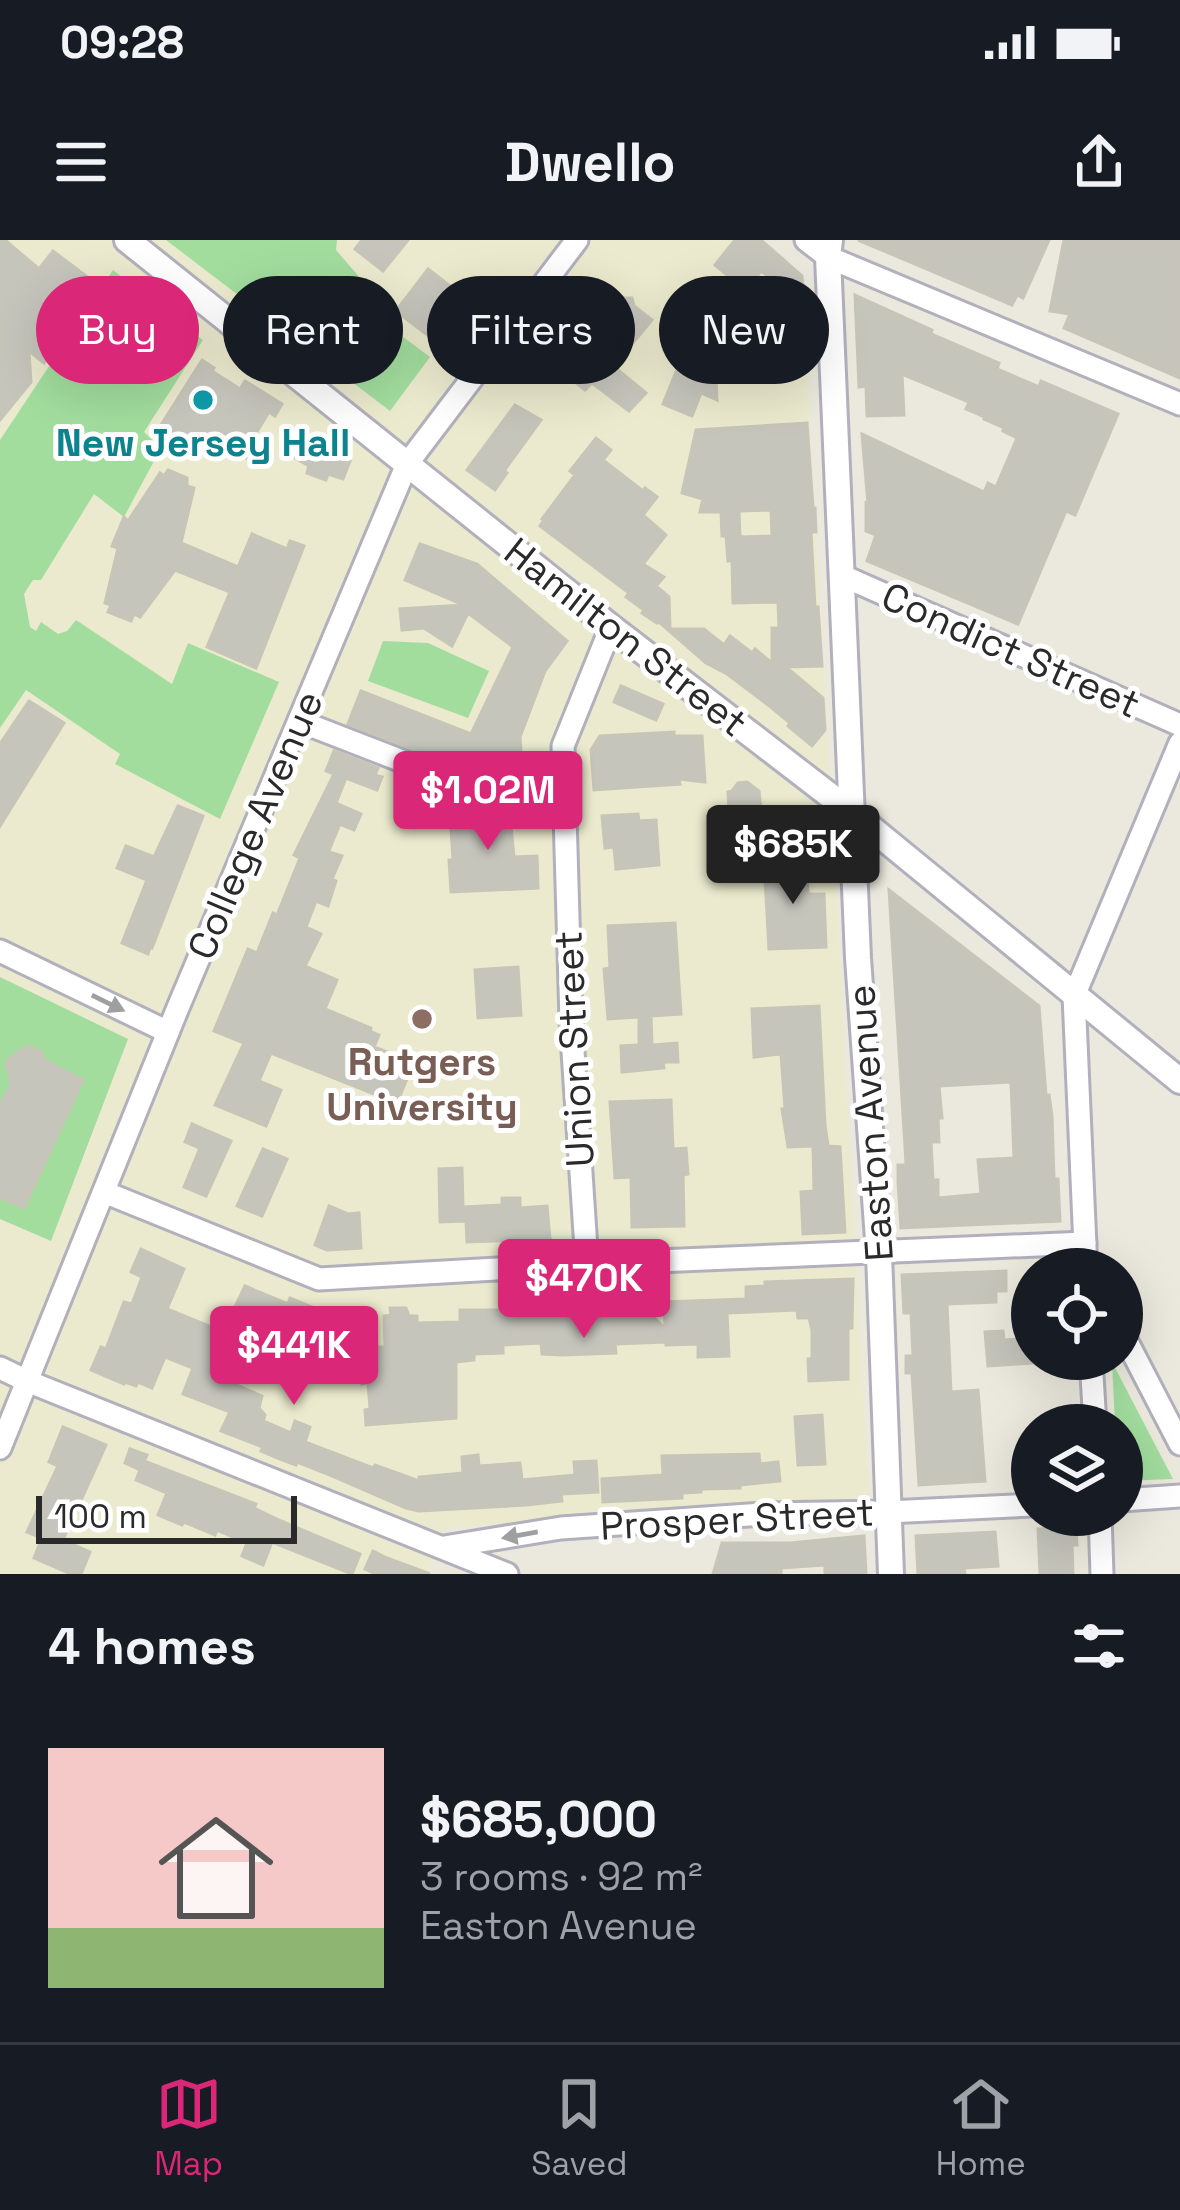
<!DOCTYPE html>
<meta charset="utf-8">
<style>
:root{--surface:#171b24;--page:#242831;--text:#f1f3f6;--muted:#9ea1a6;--line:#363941;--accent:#db2777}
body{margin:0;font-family:"Space Grotesk",sans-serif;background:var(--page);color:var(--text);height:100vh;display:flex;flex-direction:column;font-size:45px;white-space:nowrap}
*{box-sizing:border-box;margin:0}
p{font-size:39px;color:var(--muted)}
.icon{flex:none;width:66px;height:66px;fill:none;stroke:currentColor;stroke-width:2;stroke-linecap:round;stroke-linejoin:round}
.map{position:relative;height:1334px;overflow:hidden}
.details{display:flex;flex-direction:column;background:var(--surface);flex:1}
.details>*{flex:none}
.banner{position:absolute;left:36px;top:36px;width:1110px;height:108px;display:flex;gap:24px}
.controls{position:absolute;left:1011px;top:1008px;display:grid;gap:24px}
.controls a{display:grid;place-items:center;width:132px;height:132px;border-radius:50%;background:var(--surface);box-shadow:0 12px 48px #0002;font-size:60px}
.scale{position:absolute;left:36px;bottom:30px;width:261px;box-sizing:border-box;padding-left:12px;border:6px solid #2a2a2a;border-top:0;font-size:33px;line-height:42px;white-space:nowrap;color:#2a2a2a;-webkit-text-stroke:9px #fff;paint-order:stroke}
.price{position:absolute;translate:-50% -102px;padding:0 27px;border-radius:12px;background:var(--accent);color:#fff;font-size:39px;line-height:78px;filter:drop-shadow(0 3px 6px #0008)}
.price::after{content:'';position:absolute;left:50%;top:72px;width:36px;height:27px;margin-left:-18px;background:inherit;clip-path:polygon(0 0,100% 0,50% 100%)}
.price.selected{background:#222;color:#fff}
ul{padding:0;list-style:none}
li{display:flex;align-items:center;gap:36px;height:300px;padding:0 48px}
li+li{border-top:3px solid var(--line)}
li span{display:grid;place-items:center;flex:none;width:336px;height:240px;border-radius:0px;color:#555}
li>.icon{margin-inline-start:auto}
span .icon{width:144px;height:144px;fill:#fffc;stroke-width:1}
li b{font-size:51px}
h2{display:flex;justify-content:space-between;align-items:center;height:144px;padding:0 48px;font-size:51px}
.pill{padding:0 42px;border-radius:54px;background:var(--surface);box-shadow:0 12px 48px #0002;font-size:42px;line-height:108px}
.pill.selected{background:var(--accent);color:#fff}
.status{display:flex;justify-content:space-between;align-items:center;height:84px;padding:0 60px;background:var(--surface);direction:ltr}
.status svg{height:33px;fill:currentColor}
header{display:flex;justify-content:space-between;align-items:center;height:156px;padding:0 48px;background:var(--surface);font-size:54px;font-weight:600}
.dock{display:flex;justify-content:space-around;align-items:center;height:168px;border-top:3px solid var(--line);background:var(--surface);font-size:33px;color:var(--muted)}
.dock a{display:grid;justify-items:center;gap:6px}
.dock .selected{color:var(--accent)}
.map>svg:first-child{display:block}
.education{fill:#ebeace}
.green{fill:#a2dd9e}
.building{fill:#c6c5bc;stroke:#c6c5b7;stroke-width:3;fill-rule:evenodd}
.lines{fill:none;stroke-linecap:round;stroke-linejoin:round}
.minor-casing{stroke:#b2b0bc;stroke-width:27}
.tertiary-casing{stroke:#b2b0bc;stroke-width:30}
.minor{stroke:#fff;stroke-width:21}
.tertiary{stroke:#fff;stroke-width:24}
.oneway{fill:#9f9f9f}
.culture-dot{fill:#0f9aa8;stroke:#fff;stroke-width:4.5}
.education-dot{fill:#8d6e63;stroke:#fff;stroke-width:4.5}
.labels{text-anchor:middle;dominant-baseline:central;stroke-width:10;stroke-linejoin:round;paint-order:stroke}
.culture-label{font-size:39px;font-weight:bold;fill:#0d838f;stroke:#fff}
.street-label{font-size:39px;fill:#2a2a2a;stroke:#fff}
.education-label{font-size:39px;font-weight:bold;fill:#785e54;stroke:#fff}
</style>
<div class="status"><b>09:28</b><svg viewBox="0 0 49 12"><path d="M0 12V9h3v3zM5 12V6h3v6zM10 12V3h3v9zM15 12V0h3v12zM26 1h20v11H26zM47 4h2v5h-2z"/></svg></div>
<header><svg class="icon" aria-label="menu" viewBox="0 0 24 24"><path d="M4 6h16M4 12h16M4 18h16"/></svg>Dwello<svg class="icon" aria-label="share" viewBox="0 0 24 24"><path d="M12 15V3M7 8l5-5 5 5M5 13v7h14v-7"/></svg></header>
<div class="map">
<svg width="1180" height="1334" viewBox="0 0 1180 1334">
<rect width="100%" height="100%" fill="#ebe9dd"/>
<polygon class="education" points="0,0 756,0 802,36 869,1257 446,1288 427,1334 0,1334"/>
<g class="green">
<polygon points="166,0 337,0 336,10 373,53 383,82 430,117 390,171"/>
<polygon points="113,30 203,100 144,192 161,208 124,277 94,254 41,340 33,340 24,354 30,387 36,391 41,382 58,394 67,391 76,380 172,444 188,403 279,442 220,579 115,524 120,514 26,450 0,488 0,200"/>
<polygon points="383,401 428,403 489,431 468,478 368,441"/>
<polygon points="0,737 128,799 51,1001 0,979"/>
<polygon points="1112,1122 1173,1239 1122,1241 1122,1185 1115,1185"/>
</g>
<g class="building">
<polygon points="0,0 5,0 39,29 53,11 90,39 79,50 93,61 44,123 29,111 31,142 0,180"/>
<polygon points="362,0 408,0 383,31 355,9"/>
<path d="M 735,0 L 761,0 L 802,36 L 807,105 L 715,113 L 717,160 L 701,153 L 692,176 L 663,164 L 707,56 L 714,59 L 731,38 L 715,25 ZM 761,31 L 804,63 L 732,69 Z"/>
<polygon points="858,0 1049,0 1023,58 1017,55 1012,65"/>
<polygon points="1064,0 1180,0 1180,138 1064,88 1070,74 1050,71"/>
<polygon points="428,29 463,56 431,98 396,71"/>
<polygon points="612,50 624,58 632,58 634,66 652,80 633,103 615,88 596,112 646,153 629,171 592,143 585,150 551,123 574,94 586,104 602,81 593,74 594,72"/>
<polygon points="855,55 932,90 931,94 999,123 997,129 1039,147 1041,141 1118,174 1075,275 1066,271 1018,384 867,321 876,295 866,291 866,263 868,264 862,194 984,252 988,243 996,247 1017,198 1003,191 1004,188 984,179 985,177 966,169 969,162 902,134 904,175 867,176 866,146 859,147"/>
<polygon points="202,120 214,128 212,131 240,149 245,141 282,164 275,176 269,172 255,195 259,198 246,218 207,194 193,216 168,199 166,204 154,196"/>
<polygon points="515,165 541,180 504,231 507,233 495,250 467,230"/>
<path d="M 807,183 L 813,268 L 815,268 L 816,292 L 811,292 L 815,367 L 818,367 L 822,426 L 786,427 L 823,458 L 825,490 L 812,506 L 788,486 L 790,483 L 772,468 L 727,434 L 706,423 L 658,381 L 657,383 L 642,373 L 644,370 L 626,357 L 629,353 L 540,286 L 544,280 L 542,279 L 575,235 L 570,231 L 596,198 L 611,210 L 603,220 L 643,251 L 645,248 L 657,257 L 643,275 L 666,295 L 643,324 L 664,337 L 656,346 L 669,357 L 670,389 L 704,389 L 724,405 L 730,396 L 752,413 L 755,409 L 772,423 L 772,388 L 779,388 L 778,362 L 733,363 L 732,320 L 728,321 L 726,296 L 722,296 L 721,272 L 700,272 L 703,259 L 682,253 L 696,190 ZM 771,270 L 772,296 L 740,297 L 739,271 Z"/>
<polygon points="301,205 312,209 313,206 350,221 343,239 328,234 326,240 307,233 309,226 295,218"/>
<polygon points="168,230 187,238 187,246 194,248 181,303 238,327 252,294 287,309 290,301 304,306 256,428 207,407 230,352 175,330 140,377 134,374 131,381 108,372 111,365 105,363 118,308 112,306 124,277 128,281 160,233 164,236"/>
<polygon points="420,304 477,324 567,401 545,431 520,497 522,525 466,530 348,484 361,451 471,494 513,407 468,373 452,406 424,388 402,390 400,369 464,365 405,340"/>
<polygon points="621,446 663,464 656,480 614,462"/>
<polygon points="29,461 64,483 0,586 0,504"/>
<polygon points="674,492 674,496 702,496 705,542 679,539 680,544 594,550 591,510 600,496"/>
<polygon points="334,511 378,528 375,535 382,537 377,550 346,538 336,563 361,574 354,590 340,584 330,608 329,612 342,616 332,639 336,641 328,666 316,661 306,687 321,694 305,726 337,740 325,769 371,788 370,791 379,795 374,807 414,822 397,863 271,813 259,841 281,850 266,886 215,865 244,803 214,791 248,709 257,713 273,673 277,675 300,618 294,615 334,534 326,531"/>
<polygon points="747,542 759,551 763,590 767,590 768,597 774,596 775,610 727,613 721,608 720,598 730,588 728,552 732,551 738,543"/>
<polygon points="178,566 203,576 152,708 150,707 148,714 122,703 147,640 117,628 126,606 154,617"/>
<polygon points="509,566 514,617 537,616 538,648 451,652 449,620 453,620 450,571"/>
<polygon points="638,574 639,581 656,580 659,625 616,629 614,607 605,608 602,576"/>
<polygon points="784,618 788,622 806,623 808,654 824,654 826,707 769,709 764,620"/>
<path d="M 889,650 L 1039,766 L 1046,855 L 1049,855 L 1052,876 L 1054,939 L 1058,939 L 1060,981 L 901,988 L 898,942 L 898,925 L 906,925 L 905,906 ZM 1011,842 L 1014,918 L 978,920 L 981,954 L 938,958 L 938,940 L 933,940 L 931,902 L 939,902 L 938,878 L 942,878 L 939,846 Z"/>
<polygon points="675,683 681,774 651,776 652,805 677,803 678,822 663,822 664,828 622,832 621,806 639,805 639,777 608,779 604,729 610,728 608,686"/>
<polygon points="518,727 521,775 478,778 475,730"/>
<polygon points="819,766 825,885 828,906 840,907 845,992 803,994 801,952 814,951 813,906 788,907 782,869 785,869 781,814 754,817 752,769"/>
<polygon points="27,806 42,812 44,820 83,840 24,968 0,957 0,866 11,844 6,821"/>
<polygon points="671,860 673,909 686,908 688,934 683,935 684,986 632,987 631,937 615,938 610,862"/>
<polygon points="192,884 231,901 206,956 184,947 200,908 185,902"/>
<polygon points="263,909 287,919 262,976 237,966"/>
<polygon points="462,928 463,967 502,965 502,958 520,958 520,968 547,966 550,999 467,1002 466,981 440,982 439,929"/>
<polygon points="329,966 348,974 359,973 361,1008 327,1010 315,1005"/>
<polygon points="141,1009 184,1029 167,1069 241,1099 225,1140 262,1156 259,1168 265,1175 263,1181 291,1193 295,1181 310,1187 305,1202 373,1228 375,1225 419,1241 419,1237 463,1233 462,1217 478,1215 479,1226 520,1223 522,1240 575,1235 574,1222 596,1221 598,1252 561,1254 562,1261 527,1265 419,1271 406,1268 330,1235 297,1222 296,1225 280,1219 261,1211 263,1207 221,1191 230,1172 183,1154 193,1128 165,1117 152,1148 138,1142 136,1146 125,1142 124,1144 91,1130 101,1107 106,1109 124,1062 132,1064 142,1037 131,1032"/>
<polygon points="1006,1031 1006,1051 996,1051 996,1062 947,1064 951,1152 978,1150 985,1241 919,1245 912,1133 906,1133 906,1116 913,1116 911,1073 904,1073 902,1035"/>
<polygon points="853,1039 852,1088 848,1088 848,1139 809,1141 808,1119 812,1119 812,1090 809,1078 798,1078 797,1070 727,1073 729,1116 698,1117 698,1104 666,1105 666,1102 615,1104 616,1113 562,1115 542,1114 541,1103 503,1105 503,1113 474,1114 474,1120 456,1122 456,1178 366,1185 365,1170 370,1169 368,1143 362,1144 361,1107 385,1107 384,1076 391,1075 390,1068 406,1068 409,1076 417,1076 417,1083 460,1082 460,1070 501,1070 501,1077 560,1071 560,1067 640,1064 665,1088 664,1062 746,1059 746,1047 765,1046 765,1042"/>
<polygon points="245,1046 288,1064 290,1058 317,1069 309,1089 298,1084 295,1091 268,1080 263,1092 242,1083 247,1072 235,1067"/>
<polygon points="349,1079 352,1118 331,1120 328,1080"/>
<polygon points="1003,1091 1004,1100 1032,1098 1032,1123 988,1126 985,1092"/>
<polygon points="822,1175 825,1224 798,1225 795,1177"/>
<polygon points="63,1187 106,1205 63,1300 90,1312 81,1334 71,1334 34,1318 42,1298 27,1292 58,1226 49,1222"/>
<polygon points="130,1209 147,1215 144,1221 256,1264 254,1268 281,1281 360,1314 352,1334 272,1302 263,1325 242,1316 247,1303 217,1290 215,1295 184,1282 182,1285 158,1275 167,1253 136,1240 140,1230 125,1223"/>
<polygon points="759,1214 760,1224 778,1222 780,1241 740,1245 740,1248 701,1249 701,1252 682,1253 682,1258 603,1262 602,1239 663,1235 662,1216"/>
<polygon points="1076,1287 1077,1305 1072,1305 1073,1334 1040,1334 1038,1289"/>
<polygon points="995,1292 998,1326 964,1328 965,1334 918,1334 916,1296"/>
<polygon points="864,1296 866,1334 825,1334 825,1325 781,1328 781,1333 713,1334 722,1303 790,1303"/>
<polygon points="373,1311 387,1318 430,1334 376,1334 365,1329"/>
</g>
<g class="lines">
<defs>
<g id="minor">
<polyline points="806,0 828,17 1180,164"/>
<polyline points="843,336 1180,485"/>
<polyline points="299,481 464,545 562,536"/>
<polyline points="0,711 168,792"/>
<polyline points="104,952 319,1039 587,1024 1085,1003"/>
<polyline points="587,1024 571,781 563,506 611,387"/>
<polyline points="1086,1029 1074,756 1180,503"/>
<polyline points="1122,1092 1180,1204"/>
<polyline points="1091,1119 1095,1185"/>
<polyline points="0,1128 27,1141 507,1334"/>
<polyline points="0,1208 177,770 407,224 577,0"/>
<polyline points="1122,1260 1180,1256"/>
<polyline points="1100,1275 1102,1334"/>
<polyline points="444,1307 561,1288 763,1274 888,1272 1032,1265"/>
</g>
<g id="tertiary">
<polyline points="127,0 611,387 854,574 1180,841"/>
<polyline points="830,0 828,17 858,718 879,1014 891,1334"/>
</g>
</defs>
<use href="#minor" class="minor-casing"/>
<use href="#tertiary" class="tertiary-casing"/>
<use href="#minor" class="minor"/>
<use href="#tertiary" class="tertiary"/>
</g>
<defs><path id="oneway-solid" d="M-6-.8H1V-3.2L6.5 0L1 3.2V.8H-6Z" transform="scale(3)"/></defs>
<g class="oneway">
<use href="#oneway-solid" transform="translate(108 763) rotate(26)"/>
<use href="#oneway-solid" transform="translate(520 1295) rotate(170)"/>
</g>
<circle class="culture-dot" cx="203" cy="160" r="12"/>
<circle class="education-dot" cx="422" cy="779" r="12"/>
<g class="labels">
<g class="culture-label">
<text x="203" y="202">New Jersey Hall</text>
</g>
<g class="street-label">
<text transform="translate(626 397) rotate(38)">Hamilton Street</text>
<text transform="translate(1011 410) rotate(24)">Condict Street</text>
<text transform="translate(255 585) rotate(-67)">College Avenue</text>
<text transform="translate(574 809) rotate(-93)">Union Street</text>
<text transform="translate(870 883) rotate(-94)">Easton Avenue</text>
<text transform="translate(737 1279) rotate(-3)">Prosper Street</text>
</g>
<g class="education-label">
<text x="422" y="821">Rutgers<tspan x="422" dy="45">University</tspan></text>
</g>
</g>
</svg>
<div class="controls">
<a><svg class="icon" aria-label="locate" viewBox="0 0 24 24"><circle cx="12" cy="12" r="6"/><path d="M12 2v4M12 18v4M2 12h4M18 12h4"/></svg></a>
<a><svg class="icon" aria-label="layers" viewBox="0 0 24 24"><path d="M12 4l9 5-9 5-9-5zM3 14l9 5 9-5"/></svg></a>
</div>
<div class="scale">100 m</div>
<b class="price" style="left:488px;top:613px">$1.02M</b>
<b class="price selected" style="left:793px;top:667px">$685K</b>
<b class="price" style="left:584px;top:1101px">$470K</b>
<b class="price" style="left:294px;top:1168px">$441K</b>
<div class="banner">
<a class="pill selected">Buy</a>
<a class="pill">Rent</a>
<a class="pill">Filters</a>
<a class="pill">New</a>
</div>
</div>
<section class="details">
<h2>4 homes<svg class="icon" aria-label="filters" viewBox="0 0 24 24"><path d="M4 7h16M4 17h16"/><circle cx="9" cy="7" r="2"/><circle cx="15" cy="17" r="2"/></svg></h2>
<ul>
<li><span style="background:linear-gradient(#f6c9c9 75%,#8fb573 0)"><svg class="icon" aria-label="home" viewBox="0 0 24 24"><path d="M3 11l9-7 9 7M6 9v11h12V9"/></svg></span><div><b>$685,000</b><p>3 rooms · 92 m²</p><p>Easton Avenue</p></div></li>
</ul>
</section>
<nav class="dock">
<a class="selected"><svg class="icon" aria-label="map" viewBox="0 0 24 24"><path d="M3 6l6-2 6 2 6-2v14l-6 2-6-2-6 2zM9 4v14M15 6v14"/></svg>Map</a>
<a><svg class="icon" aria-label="saved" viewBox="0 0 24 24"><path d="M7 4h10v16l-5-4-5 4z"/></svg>Saved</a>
<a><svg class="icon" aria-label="home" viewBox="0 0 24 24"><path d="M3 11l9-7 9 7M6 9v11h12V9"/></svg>Home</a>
</nav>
